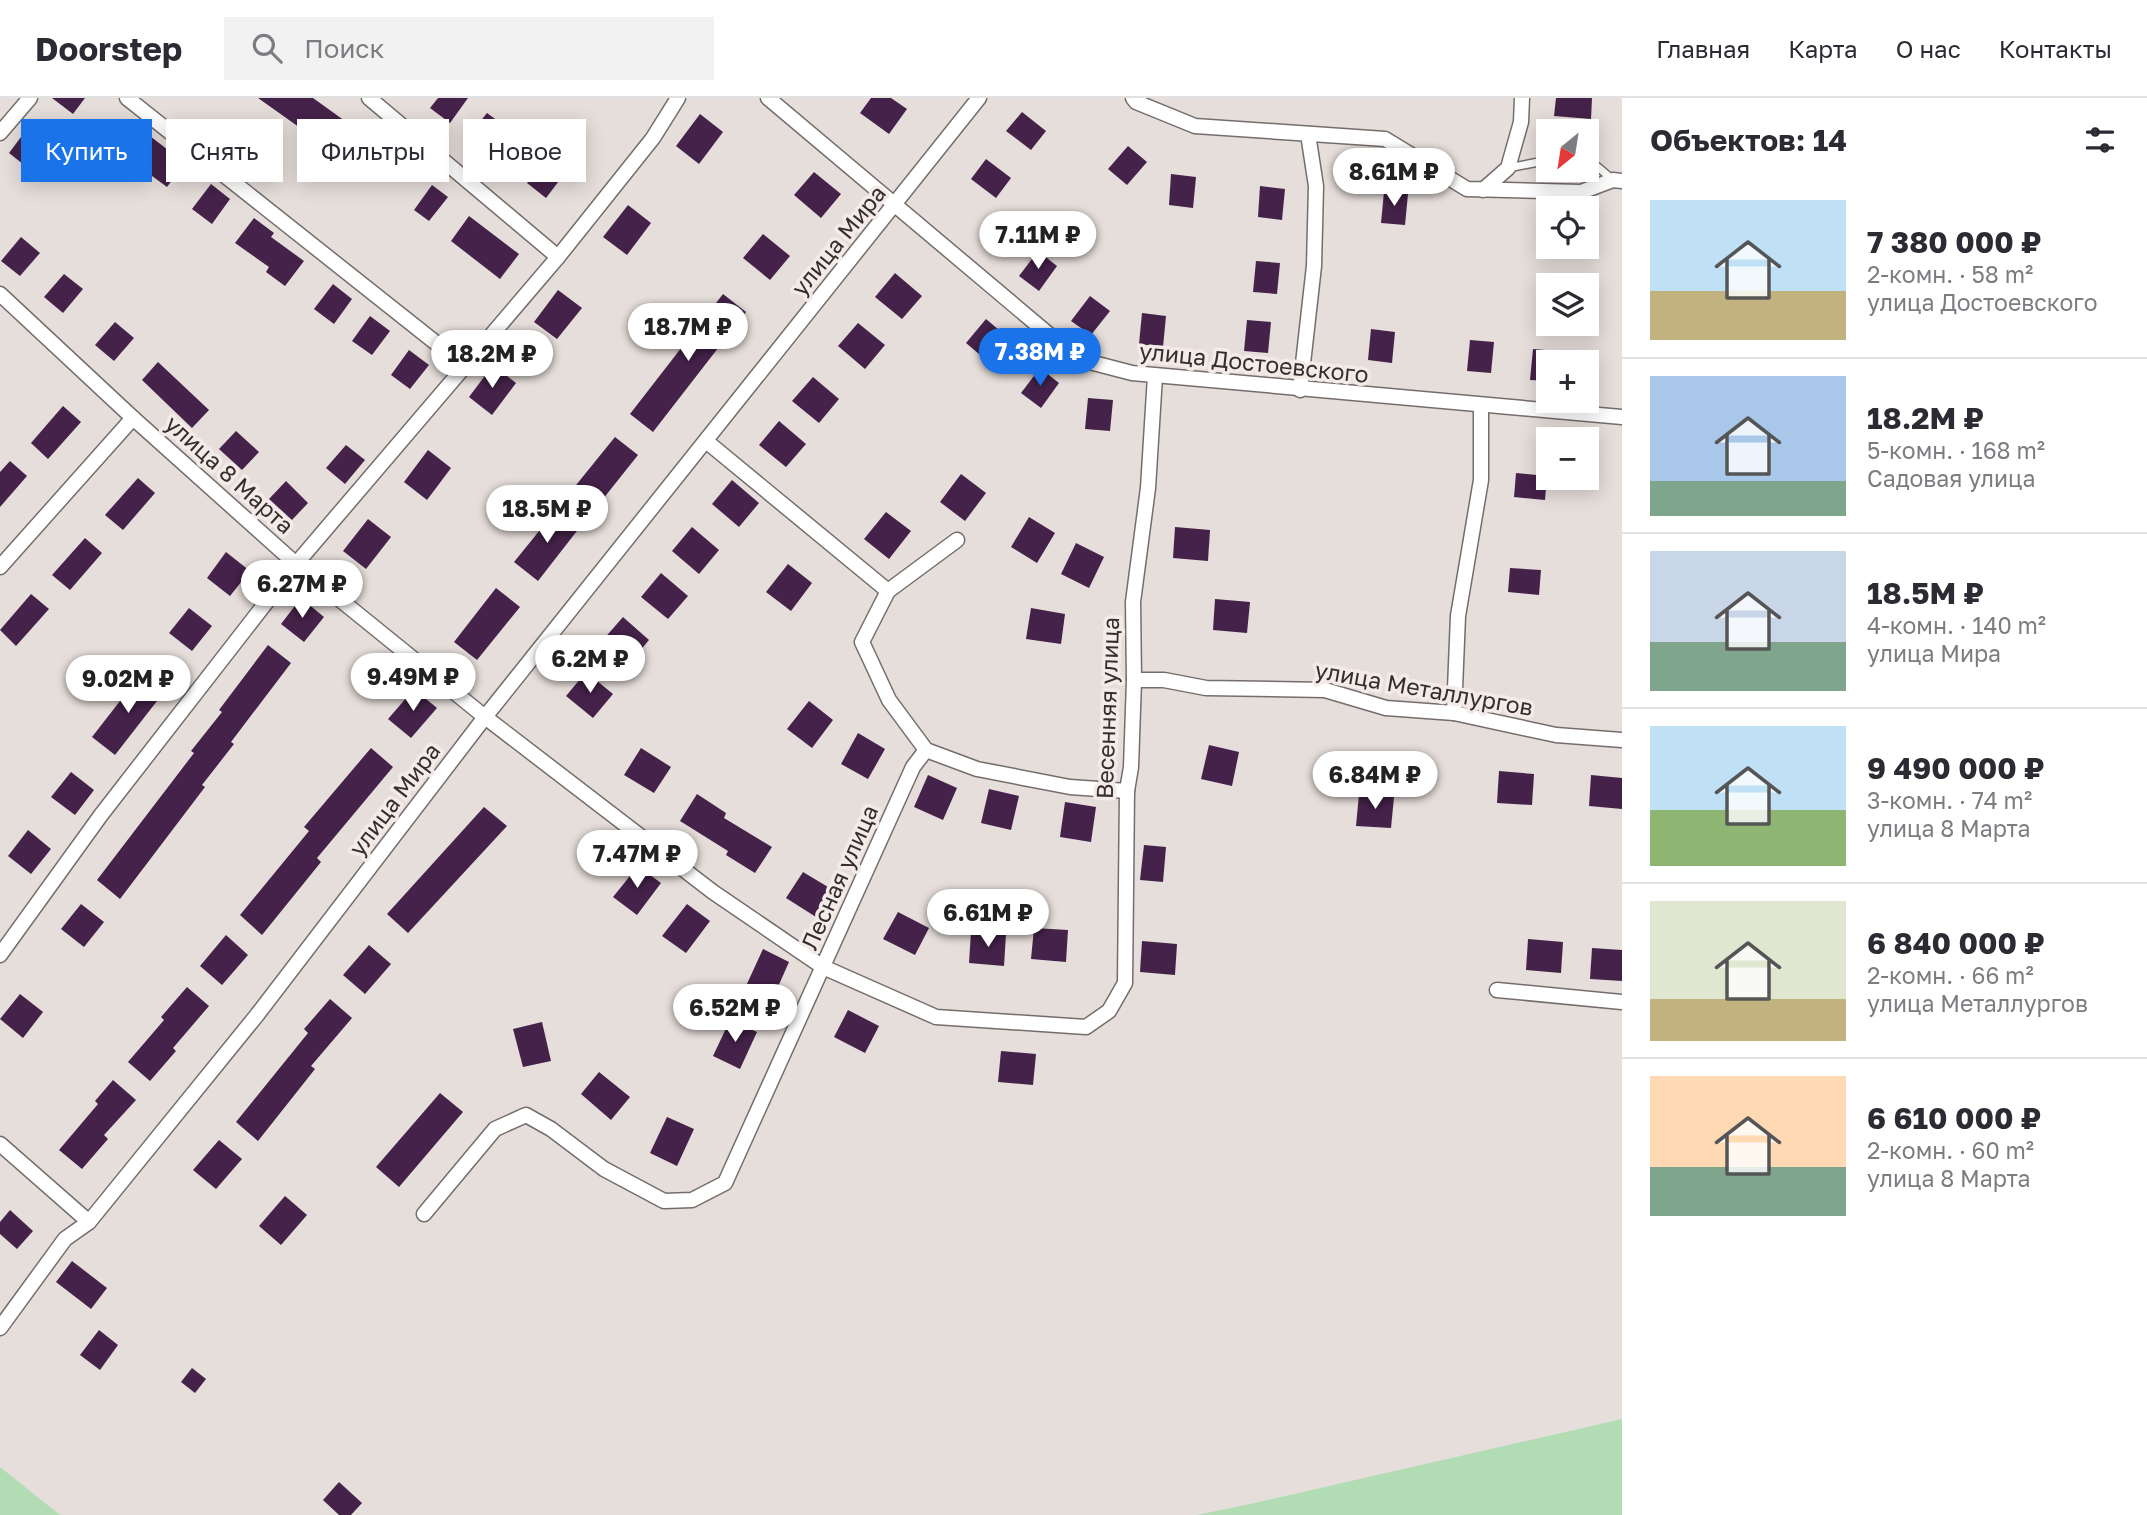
<!DOCTYPE html>
<html lang="ru">
<meta charset="utf-8">
<style>
:root{--surface:#fff;--page:#f2f2f3;--text:#2b2b33;--muted:#7c7c81;--line:#e1e1e2;--accent:#1a73e8}
body{margin:0;font-family:"Golos Text",sans-serif;background:var(--page);color:var(--text);height:100vh;display:flex;flex-direction:column;font-size:26px;white-space:nowrap}
*{box-sizing:border-box;margin:0}
p{font-size:23px;color:var(--muted)}
.icon{flex:none;width:38px;height:38px;fill:none;stroke:currentColor;stroke-width:2;stroke-linecap:round;stroke-linejoin:round}
.map{position:relative;flex:1;overflow:hidden}
.panel{display:flex;flex-direction:column;background:var(--surface);width:525px}
.panel>*{flex:none}
.guide{position:absolute;left:21px;top:21px;width:665px;height:63px;display:flex;gap:14px}
.needle{width:46px;rotate:210deg}
.tools{position:absolute;left:1536px;top:21px;display:grid;gap:14px}
.tools a{display:grid;place-items:center;width:63px;height:63px;border-radius:0px;background:var(--surface);box-shadow:0 4px 18px #0003;font-size:35px}
.price{position:absolute;translate:-50% -60px;padding:0 16px;border-radius:24px;background:#fff;color:#222;font-size:23px;line-height:46px;filter:drop-shadow(0 2px 4px #0008)}
.price::after{content:'';position:absolute;left:50%;top:42px;width:21px;height:16px;margin-left:-10px;background:inherit;clip-path:polygon(0 0,100% 0,50% 100%)}
.price.current{background:var(--accent);color:#fff}
ul{padding:0;list-style:none}
li{display:flex;align-items:center;gap:21px;height:175px;padding:0 28px}
li+li{border-top:2px solid var(--line)}
li span{display:grid;place-items:center;flex:none;width:196px;height:140px;border-radius:0px;color:#555}
li>.icon{margin-inline-start:auto}
span .icon{width:84px;height:84px;fill:#fffc;stroke-width:1}
li b{font-size:30px}
h2{display:flex;justify-content:space-between;align-items:center;height:84px;padding:0 28px;font-size:30px}
.pill{padding:0 24px;border-radius:0px;background:var(--surface);box-shadow:0 4px 18px #0003;font-size:24px;line-height:63px}
.pill.current{background:var(--accent);color:#fff}
header{display:flex;align-items:center;gap:42px;box-sizing:border-box;height:98px;padding:0 35px;background:var(--surface);border-bottom:2px solid var(--line)}
header strong{font-size:33px}
nav{display:flex;gap:38px;margin-inline-start:auto;font-size:24px}
.search{width:490px;height:63px;background:var(--page);display:flex;align-items:center;gap:18px;box-sizing:border-box;padding:0 24px;border-radius:0px;color:var(--muted);font-size:26px}
main{display:flex;flex:1;min-height:0}
.map>svg:first-child{display:block}
.green{fill:#b1dcb4}
.building{fill:#45224a}
.lines{fill:none;stroke-linecap:round;stroke-linejoin:round}
.service-casing{stroke:#756d6b;stroke-width:10}
.minor-casing{stroke:#756d6b;stroke-width:17}
.service{stroke:#fff;stroke-width:7}
.minor{stroke:#fff;stroke-width:14}
.labels{text-anchor:middle;dominant-baseline:central;stroke-width:7;stroke-linejoin:round;paint-order:stroke}
.street-label{font-size:23px;fill:#332f2e;stroke:#f4ebe8}
</style>
<header>
<strong>Doorstep</strong>
<div class="search"><svg class="icon" aria-label="search" viewBox="0 0 24 24"><circle cx="10" cy="10" r="6"/><path d="M15 15l6 6"/></svg>Поиск</div>
<nav><a>Главная</a><a>Карта</a><a>О нас</a><a>Контакты</a></nav>
</header>
<main>
<div class="map">
<svg width="1622" height="1417" viewBox="0 0 1622 1417">
<rect width="100%" height="100%" fill="#e6deda"/>
<g class="green">
<polygon points="1622,1321 1622,1417 1197,1417 1250,1406"/>
<polygon points="0,1369 60,1417 0,1417"/>
</g>
<g class="building">
<polygon points="52,0 85,0 73,16"/>
<polygon points="258,0 313,0 377,46 362,65 325,36 320,44"/>
<polygon points="438,0 468,0 450,25 430,10"/>
<polygon points="871,0 891,0 907,11 889,36 860,15"/>
<polygon points="1556,0 1592,0 1591,21 1554,18"/>
<polygon points="1022,14 1046,33 1031,52 1006,33"/>
<polygon points="487,15 506,29 488,54 468,39"/>
<polygon points="700,16 723,34 699,66 676,48"/>
<polygon points="133,25 185,65 167,89 114,50"/>
<polygon points="27,31 47,45 28,70 9,55"/>
<polygon points="1128,48 1147,64 1127,87 1108,71"/>
<polygon points="545,60 565,75 546,100 527,85"/>
<polygon points="986,61 1011,80 996,100 971,81"/>
<polygon points="814,74 841,96 821,120 794,97"/>
<polygon points="1171,76 1196,79 1193,110 1169,107"/>
<polygon points="211,86 230,101 212,126 192,111"/>
<polygon points="432,87 448,99 429,123 414,112"/>
<polygon points="1260,88 1285,91 1282,122 1258,119"/>
<polygon points="1384,94 1408,96 1405,127 1381,125"/>
<polygon points="628,107 651,125 627,157 603,139"/>
<polygon points="469,118 519,156 500,181 451,143"/>
<polygon points="254,120 274,135 271,139 304,163 285,188 266,174 269,169 235,145"/>
<polygon points="763,136 790,158 770,182 743,160"/>
<polygon points="21,139 40,155 20,178 1,163"/>
<polygon points="1038,153 1057,168 1039,193 1019,178"/>
<polygon points="1256,163 1280,165 1277,196 1253,194"/>
<polygon points="895,175 922,198 902,221 875,199"/>
<polygon points="64,176 83,191 63,215 44,199"/>
<polygon points="333,186 352,201 334,226 314,211"/>
<polygon points="558,192 582,210 557,241 534,224"/>
<polygon points="723,196 746,214 653,334 630,316"/>
<polygon points="1090,198 1110,213 1091,237 1071,223"/>
<polygon points="1142,215 1166,218 1163,249 1139,246"/>
<polygon points="370,218 390,233 372,257 352,243"/>
<polygon points="986,221 1012,243 992,267 966,245"/>
<polygon points="1247,222 1271,224 1268,255 1244,253"/>
<polygon points="115,224 134,240 114,263 95,247"/>
<polygon points="858,225 885,247 865,271 838,248"/>
<polygon points="1371,231 1395,234 1392,265 1368,262"/>
<polygon points="1470,242 1494,244 1491,275 1467,273"/>
<polygon points="1533,251 1558,253 1557,264 1549,264 1549,283 1530,282"/>
<polygon points="409,252 429,267 410,291 391,277"/>
<polygon points="158,264 209,312 192,330 142,282"/>
<polygon points="493,267 516,285 492,317 469,299"/>
<polygon points="1040,270 1059,285 1041,310 1021,295"/>
<polygon points="813,279 839,301 819,325 792,303"/>
<polygon points="1088,300 1113,302 1110,333 1085,331"/>
<polygon points="63,308 81,324 48,361 31,345"/>
<polygon points="779,323 806,346 786,369 759,347"/>
<polygon points="236,333 259,354 242,372 219,351"/>
<polygon points="615,339 638,357 595,411 572,392"/>
<polygon points="346,347 365,362 345,386 326,370"/>
<polygon points="428,352 451,370 427,402 404,384"/>
<polygon points="10,363 27,378 0,409 0,374"/>
<polygon points="1516,375 1547,378 1545,402 1514,399"/>
<polygon points="961,376 986,395 965,423 940,404"/>
<polygon points="138,380 155,395 123,432 105,417"/>
<polygon points="732,382 759,405 739,429 712,406"/>
<polygon points="286,383 308,405 292,422 269,401"/>
<polygon points="557,411 580,429 538,483 514,464"/>
<polygon points="886,414 911,433 889,461 864,441"/>
<polygon points="1029,419 1055,435 1037,465 1011,449"/>
<polygon points="368,421 391,439 366,471 343,453"/>
<polygon points="692,429 719,452 699,476 672,453"/>
<polygon points="1175,429 1210,432 1208,463 1173,460"/>
<polygon points="85,440 102,455 70,492 52,477"/>
<polygon points="1076,445 1104,459 1089,490 1061,476"/>
<polygon points="226,454 250,473 230,498 207,480"/>
<polygon points="788,466 812,485 791,513 766,494"/>
<polygon points="1510,470 1541,472 1539,497 1508,494"/>
<polygon points="661,475 688,498 668,521 641,499"/>
<polygon points="496,490 520,509 477,562 454,544"/>
<polygon points="31,496 49,511 16,548 0,532"/>
<polygon points="301,500 324,519 304,544 281,526"/>
<polygon points="1215,501 1250,504 1247,535 1213,532"/>
<polygon points="189,510 212,528 192,553 169,535"/>
<polygon points="1031,510 1065,516 1061,546 1026,541"/>
<polygon points="623,519 649,542 629,566 602,543"/>
<polygon points="268,547 291,565 231,644 234,646 202,687 205,689 120,801 97,782 194,655 191,653 222,614 219,612"/>
<polygon points="586,574 613,596 593,620 566,598"/>
<polygon points="141,576 164,594 115,657 92,639"/>
<polygon points="414,591 437,610 411,640 388,621"/>
<polygon points="809,603 833,622 812,650 787,631"/>
<polygon points="858,635 885,651 868,681 841,666"/>
<polygon points="1209,647 1239,654 1232,688 1201,681"/>
<polygon points="371,650 393,669 317,760 321,764 262,837 240,817 309,733 304,729"/>
<polygon points="641,650 671,669 654,695 624,677"/>
<polygon points="1499,673 1534,676 1532,707 1497,705"/>
<polygon points="71,674 94,692 75,717 51,699"/>
<polygon points="928,677 957,690 943,722 914,709"/>
<polygon points="1591,677 1622,680 1622,711 1589,708"/>
<polygon points="989,691 1019,698 1011,732 981,725"/>
<polygon points="697,696 726,715 724,720 772,749 755,775 726,757 728,753 680,723"/>
<polygon points="1359,696 1394,699 1391,730 1356,728"/>
<polygon points="1065,704 1096,709 1091,744 1060,739"/>
<polygon points="484,709 507,728 408,835 387,816"/>
<polygon points="28,732 51,751 31,776 8,758"/>
<polygon points="1144,747 1166,749 1163,784 1140,782"/>
<polygon points="638,768 661,785 637,817 613,799"/>
<polygon points="803,774 833,792 816,819 786,800"/>
<polygon points="81,806 104,824 84,849 61,831"/>
<polygon points="687,806 710,823 686,855 662,838"/>
<polygon points="898,814 929,830 915,857 883,841"/>
<polygon points="1034,830 1068,832 1066,864 1031,861"/>
<polygon points="971,834 1006,836 1004,868 969,865"/>
<polygon points="226,837 248,857 222,887 200,868"/>
<polygon points="1528,841 1563,844 1561,875 1526,872"/>
<polygon points="1142,843 1177,846 1175,877 1140,874"/>
<polygon points="369,847 391,866 365,896 343,877"/>
<polygon points="1592,850 1622,852 1622,883 1590,881"/>
<polygon points="763,851 789,864 773,900 746,888"/>
<polygon points="187,889 209,908 173,950 176,953 150,983 128,964 164,922 161,919"/>
<polygon points="20,896 43,914 23,940 0,921"/>
<polygon points="330,901 352,920 311,968 315,971 258,1043 236,1024 308,935 304,931"/>
<polygon points="848,912 879,928 865,955 834,939"/>
<polygon points="730,922 757,934 740,971 713,958"/>
<polygon points="542,924 551,963 523,969 513,931"/>
<polygon points="1001,953 1036,956 1033,987 998,984"/>
<polygon points="599,974 630,999 611,1022 581,996"/>
<polygon points="113,982 136,1002 104,1037 108,1041 82,1071 59,1052 98,1006 95,1003"/>
<polygon points="440,995 463,1014 399,1089 376,1069"/>
<polygon points="667,1019 694,1031 677,1068 650,1055"/>
<polygon points="219,1042 242,1061 216,1091 193,1072"/>
<polygon points="285,1098 307,1117 281,1147 259,1128"/>
<polygon points="10,1112 33,1133 17,1151 0,1136 0,1124"/>
<polygon points="72,1163 107,1190 91,1211 56,1184"/>
<polygon points="99,1232 118,1247 100,1272 80,1257"/>
<polygon points="192,1270 206,1281 195,1295 181,1284"/>
<polygon points="339,1384 362,1405 351,1417 339,1417 323,1402"/>
</g>
<g class="lines">
<defs>
<g id="service">
<polyline points="1587,60 1612,81"/>
<polyline points="1508,70 1549,62"/>
</g>
<g id="minor">
<polyline points="127,0 465,268"/>
<polyline points="369,0 558,159"/>
<polyline points="768,0 1078,261 1132,275 1622,319"/>
<polyline points="1133,0 1136,4 1195,28 1385,41 1467,91 1581,94 1613,82 1622,83"/>
<polyline points="0,35 30,0"/>
<polyline points="1483,92 1508,70 1521,24 1522,0"/>
<polyline points="0,196 133,320 296,466 485,619 713,794 823,869 936,919 1086,929 1109,913 1125,885 1127,693 1131,669 1134,582 1133,504 1148,390 1155,278"/>
<polyline points="1300,292 1314,168 1316,88 1308,36"/>
<polyline points="706,343 888,493 862,544 889,602 926,652 977,671 1070,689 1127,693"/>
<polyline points="0,469 133,320"/>
<polyline points="888,493 957,442"/>
<polyline points="1134,582 1164,582 1206,590 1325,592 1386,610 1454,615 1556,637 1622,642"/>
<polyline points="1454,615 1458,518 1481,382 1481,309"/>
<polyline points="0,857 101,717 296,466 558,159 653,40 678,0"/>
<polyline points="1497,892 1622,904"/>
<polyline points="0,1046 89,1124"/>
<polyline points="424,1116 495,1031 526,1017 551,1031 604,1071 664,1103 692,1102 725,1085 913,669 926,652"/>
<polyline points="0,1230 65,1141 89,1124 257,917 485,619 979,0"/>
</g>
</defs>
<use href="#service" class="service-casing"/>
<use href="#minor" class="minor-casing"/>
<use href="#service" class="service"/>
<use href="#minor" class="minor"/>
</g>
<g class="labels">
<g class="street-label">
<text transform="translate(838 142) rotate(-51)">улица Мира</text>
<text transform="translate(1254 264) rotate(6)">улица Достоевского</text>
<text transform="translate(230 376) rotate(42)">улица 8 Марта</text>
<text transform="translate(1424 590) rotate(10)">улица Металлургов</text>
<text transform="translate(1107 610) rotate(-88)">Весенняя улица</text>
<text transform="translate(394 701) rotate(-53)">улица Мира</text>
<text transform="translate(839 779) rotate(-66)">Лесная улица</text>
</g>
</g>
</svg>
<div class="tools">
<a><svg class="needle" viewBox="-14 -14 28 28"><path d="M0-13l5 13h-10z" fill="#e53935"/><path d="M0 13l5-13h-10z" fill="#7c7c81"/></svg></a>
<a><svg class="icon" aria-label="locate" viewBox="0 0 24 24"><circle cx="12" cy="12" r="6"/><path d="M12 2v4M12 18v4M2 12h4M18 12h4"/></svg></a>
<a><svg class="icon" aria-label="layers" viewBox="0 0 24 24"><path d="M12 4l9 5-9 5-9-5zM3 14l9 5 9-5"/></svg></a>
<a>+</a>
<a>−</a>
</div>
<b class="price" style="left:1394px;top:110px">8.61M ₽</b>
<b class="price" style="left:1038px;top:173px">7.11M ₽</b>
<b class="price" style="left:688px;top:265px">18.7M ₽</b>
<b class="price current" style="left:1040px;top:290px">7.38M ₽</b>
<b class="price" style="left:492px;top:292px">18.2M ₽</b>
<b class="price" style="left:547px;top:447px">18.5M ₽</b>
<b class="price" style="left:302px;top:522px">6.27M ₽</b>
<b class="price" style="left:590px;top:597px">6.2M ₽</b>
<b class="price" style="left:413px;top:615px">9.49M ₽</b>
<b class="price" style="left:128px;top:617px">9.02M ₽</b>
<b class="price" style="left:1375px;top:713px">6.84M ₽</b>
<b class="price" style="left:637px;top:792px">7.47M ₽</b>
<b class="price" style="left:988px;top:851px">6.61M ₽</b>
<b class="price" style="left:735px;top:946px">6.52M ₽</b>
<div class="guide">
<a class="pill current">Купить</a>
<a class="pill">Снять</a>
<a class="pill">Фильтры</a>
<a class="pill">Новое</a>
</div>
</div>
<section class="panel">
<h2>Объектов: 14<svg class="icon" aria-label="filters" viewBox="0 0 24 24"><path d="M4 7h16M4 17h16"/><circle cx="9" cy="7" r="2"/><circle cx="15" cy="17" r="2"/></svg></h2>
<ul>
<li><span style="background:linear-gradient(#bfe0f5 65%,#c2b280 0)"><svg class="icon" aria-label="home" viewBox="0 0 24 24"><path d="M3 11l9-7 9 7M6 9v11h12V9"/></svg></span><div><b>7 380 000 ₽</b><p>2-комн. · 58 m²</p><p>улица Достоевского</p></div></li>
<li><span style="background:linear-gradient(#a9c7e8 75%,#7fa58c 0)"><svg class="icon" aria-label="home" viewBox="0 0 24 24"><path d="M3 11l9-7 9 7M6 9v11h12V9"/></svg></span><div><b>18.2M ₽</b><p>5-комн. · 168 m²</p><p>Садовая улица</p></div></li>
<li><span style="background:linear-gradient(#c9d6e8 65%,#7fa58c 0)"><svg class="icon" aria-label="home" viewBox="0 0 24 24"><path d="M3 11l9-7 9 7M6 9v11h12V9"/></svg></span><div><b>18.5M ₽</b><p>4-комн. · 140 m²</p><p>улица Мира</p></div></li>
<li><span style="background:linear-gradient(#bfe0f5 60%,#8fb573 0)"><svg class="icon" aria-label="home" viewBox="0 0 24 24"><path d="M3 11l9-7 9 7M6 9v11h12V9"/></svg></span><div><b>9 490 000 ₽</b><p>3-комн. · 74 m²</p><p>улица 8 Марта</p></div></li>
<li><span style="background:linear-gradient(#dfe7d0 70%,#c2b280 0)"><svg class="icon" aria-label="home" viewBox="0 0 24 24"><path d="M3 11l9-7 9 7M6 9v11h12V9"/></svg></span><div><b>6 840 000 ₽</b><p>2-комн. · 66 m²</p><p>улица Металлургов</p></div></li>
<li><span style="background:linear-gradient(#ffd9b3 65%,#7fa58c 0)"><svg class="icon" aria-label="home" viewBox="0 0 24 24"><path d="M3 11l9-7 9 7M6 9v11h12V9"/></svg></span><div><b>6 610 000 ₽</b><p>2-комн. · 60 m²</p><p>улица 8 Марта</p></div></li>
</ul>
</section>
</main>
